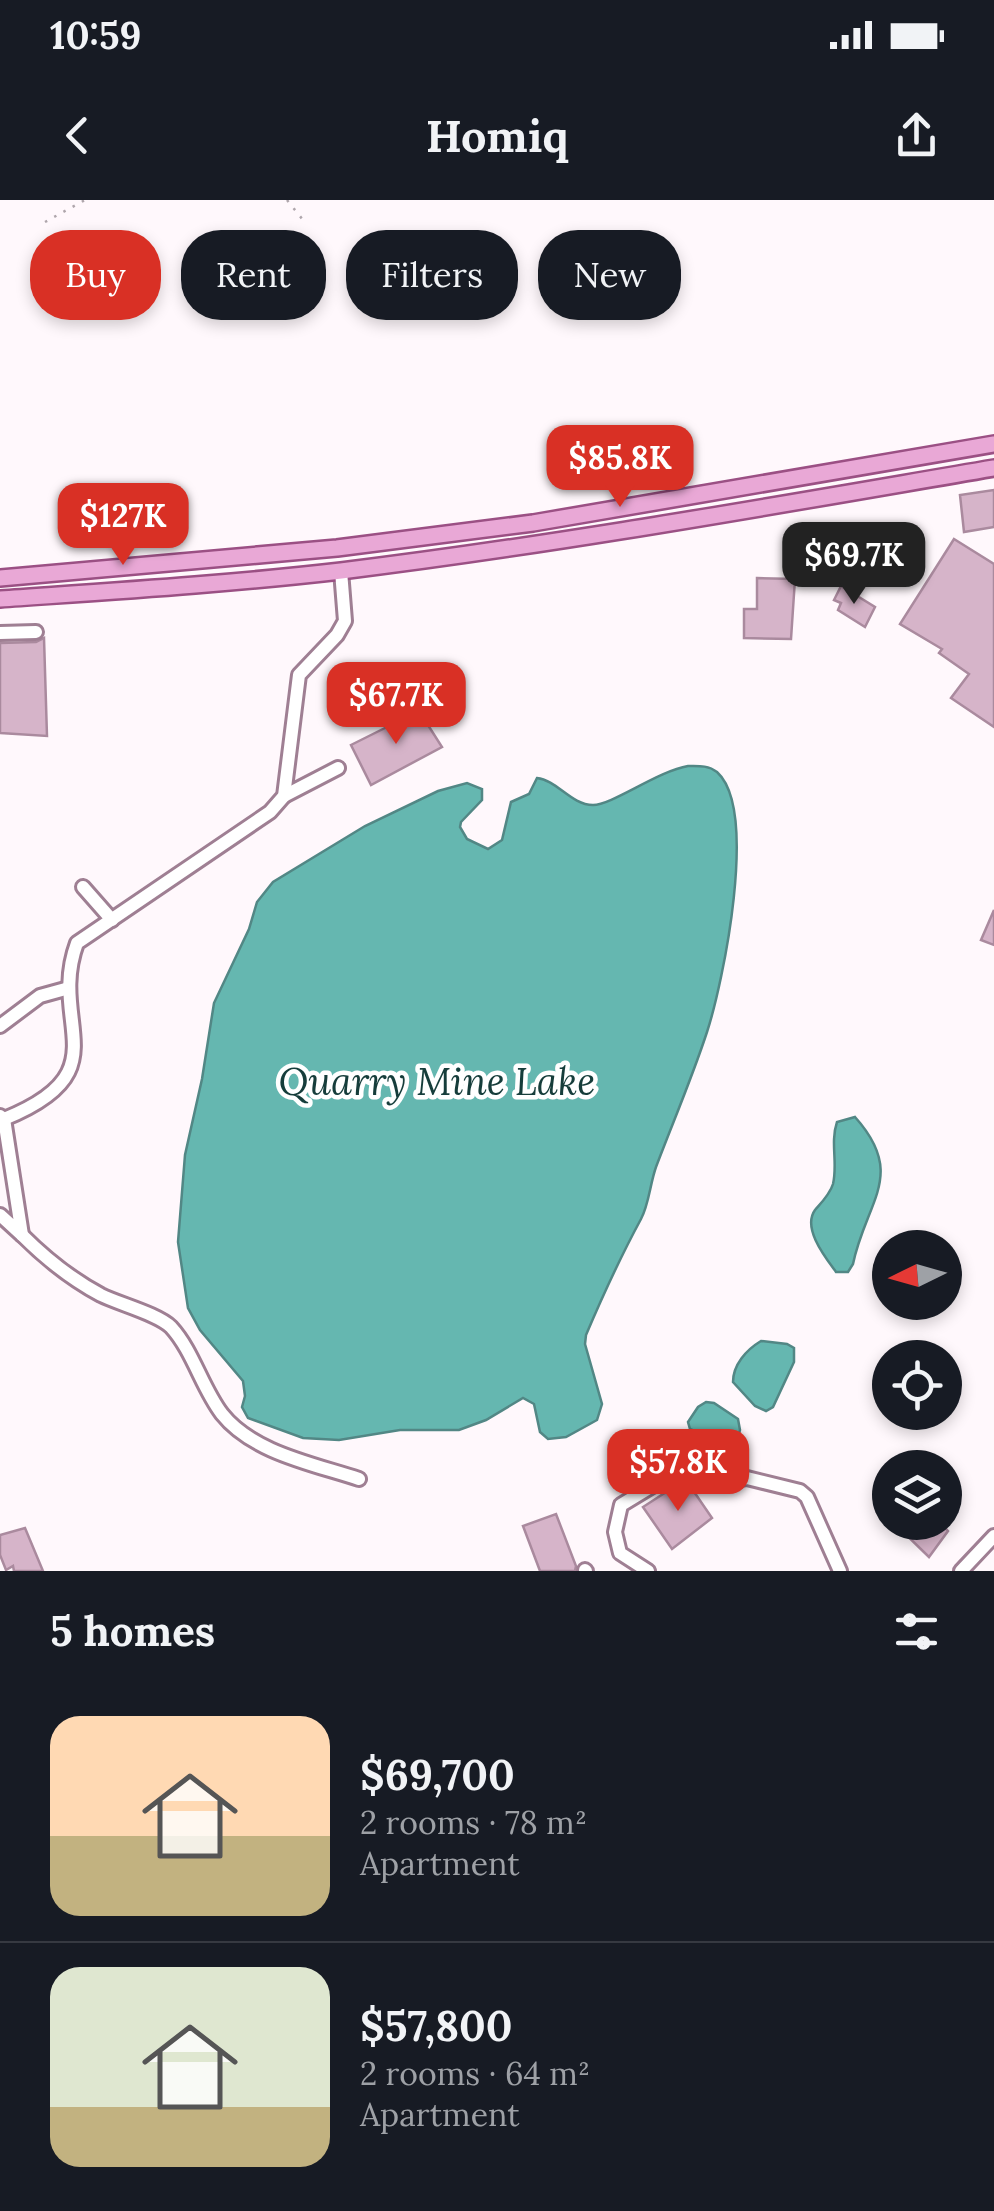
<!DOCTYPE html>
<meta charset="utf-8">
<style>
:root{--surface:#171b24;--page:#242831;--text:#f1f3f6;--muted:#9ea1a6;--line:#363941;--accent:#d93025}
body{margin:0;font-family:Lora,serif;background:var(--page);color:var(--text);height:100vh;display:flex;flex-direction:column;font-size:38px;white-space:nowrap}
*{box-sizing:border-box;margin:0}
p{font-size:32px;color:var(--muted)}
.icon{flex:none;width:55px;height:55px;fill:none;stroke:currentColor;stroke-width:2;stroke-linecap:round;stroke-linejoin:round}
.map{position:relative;height:1371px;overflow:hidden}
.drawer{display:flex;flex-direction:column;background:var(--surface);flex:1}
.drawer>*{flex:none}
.banner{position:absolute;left:30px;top:30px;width:935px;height:90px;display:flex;gap:20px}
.needle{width:65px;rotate:265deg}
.fabs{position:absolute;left:872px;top:1030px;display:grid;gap:20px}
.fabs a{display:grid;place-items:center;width:90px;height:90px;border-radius:50%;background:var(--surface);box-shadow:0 5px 15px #0003;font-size:50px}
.price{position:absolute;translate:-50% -85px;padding:0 22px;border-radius:20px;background:var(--accent);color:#fff;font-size:32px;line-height:65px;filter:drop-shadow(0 2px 5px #0008)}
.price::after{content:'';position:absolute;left:50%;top:60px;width:30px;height:22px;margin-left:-15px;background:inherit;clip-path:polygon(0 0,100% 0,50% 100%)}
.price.selected{background:#222;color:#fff}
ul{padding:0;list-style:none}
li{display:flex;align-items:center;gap:30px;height:250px;padding:0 50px}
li+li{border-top:2px solid var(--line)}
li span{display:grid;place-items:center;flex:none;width:280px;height:200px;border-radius:30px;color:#555}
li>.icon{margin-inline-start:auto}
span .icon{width:120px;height:120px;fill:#fffc;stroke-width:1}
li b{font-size:42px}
h2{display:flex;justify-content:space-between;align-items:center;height:120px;padding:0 50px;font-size:42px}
.chip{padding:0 35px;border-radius:40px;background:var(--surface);box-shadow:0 5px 15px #0003;font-size:35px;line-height:90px}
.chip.selected{background:var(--accent);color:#fff}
.status{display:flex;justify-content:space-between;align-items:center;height:70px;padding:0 50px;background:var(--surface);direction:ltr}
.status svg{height:28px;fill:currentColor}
header{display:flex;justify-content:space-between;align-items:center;height:130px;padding:0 50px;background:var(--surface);font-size:45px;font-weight:700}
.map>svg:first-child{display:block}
.water{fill:#65b7b0;stroke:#528785;stroke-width:2.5}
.building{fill:#d6b4c9;stroke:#aa8a9e;stroke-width:2.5}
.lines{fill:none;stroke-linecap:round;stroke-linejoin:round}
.minor-casing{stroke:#9f7f93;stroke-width:18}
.major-casing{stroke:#9b5084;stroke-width:20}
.path{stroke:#afa6ac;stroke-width:2.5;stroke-dasharray:2.5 8;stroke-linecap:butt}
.minor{stroke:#fff;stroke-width:12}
.major{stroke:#e9a8d6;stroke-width:15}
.labels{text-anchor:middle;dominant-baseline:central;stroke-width:9;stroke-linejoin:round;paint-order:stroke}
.water-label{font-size:38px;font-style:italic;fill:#163d3b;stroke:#fff}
</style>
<div class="status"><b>10:59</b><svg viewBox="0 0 49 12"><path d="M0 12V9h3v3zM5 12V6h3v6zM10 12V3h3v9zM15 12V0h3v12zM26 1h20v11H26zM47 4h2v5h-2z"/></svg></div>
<header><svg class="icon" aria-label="back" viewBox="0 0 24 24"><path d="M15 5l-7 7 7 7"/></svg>Homiq<svg class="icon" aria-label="share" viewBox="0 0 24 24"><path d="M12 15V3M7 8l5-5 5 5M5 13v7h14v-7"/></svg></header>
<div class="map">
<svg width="994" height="1371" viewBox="0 0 994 1371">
<rect width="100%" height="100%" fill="#fff8fc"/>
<g class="water">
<path d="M 688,566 C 698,566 708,565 717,572 C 759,610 723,783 707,832 C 692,878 673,922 656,967 C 650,984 649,1004 641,1019 C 621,1056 603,1095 586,1135 L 585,1144 L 602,1204 L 597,1220 L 566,1237 L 548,1239 L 540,1232 L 534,1204 L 523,1198 L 486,1220 L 459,1230 L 400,1230 L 339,1240 L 303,1238 L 248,1218 L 242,1207 L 245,1196 L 243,1181 L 200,1130 L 188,1108 L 178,1042 L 185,955 L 202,879 L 214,803 L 249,729 L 257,702 L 273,682 L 365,626 L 438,591 L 467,583 L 482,589 L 482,600 L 461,622 L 460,627 L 467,639 L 488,649 L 502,640 L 511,602 L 529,594 L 537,578 C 557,580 571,605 593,605 C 612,605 658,571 688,566 Z"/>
<path d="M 855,917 C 907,975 866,1001 853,1064 L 848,1072 L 836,1072 C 825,1057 802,1028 815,1010 C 822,1002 830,994 833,984 C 838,963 830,943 837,922 Z"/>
<path d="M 761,1141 L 787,1144 L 794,1148 L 794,1162 L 773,1207 L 766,1211 L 755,1206 L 733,1182 C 733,1165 746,1150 761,1141 Z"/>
<polygon points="706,1202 714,1203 738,1219 740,1230 736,1244 730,1247 690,1229 688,1222 698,1207"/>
</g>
<g class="building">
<polygon points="994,290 994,327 964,332 960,295"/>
<polygon points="954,339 994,364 994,527 951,498 969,474 939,453 942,449 900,424"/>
<polygon points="757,378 795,379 791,439 744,438 744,409 757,409"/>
<polygon points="841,386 875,407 865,427 838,410 841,403 834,400"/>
<polygon points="44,438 47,536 0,533 0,443 36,442"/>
<polygon points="419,511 442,547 371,585 351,545"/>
<polygon points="994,710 994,745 981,740"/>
<polygon points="688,1283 712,1318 672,1349 643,1307 677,1285"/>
<polygon points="890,1284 890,1319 875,1305"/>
<polygon points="556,1314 576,1366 575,1371 540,1371 523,1326"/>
<polygon points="893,1322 940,1322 948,1331 929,1357"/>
<polygon points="25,1328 43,1371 14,1371 13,1366 6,1370 0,1355 0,1335"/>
</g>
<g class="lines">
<defs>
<g id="minor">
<polyline points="0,433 36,432"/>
<polyline points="284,596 338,568"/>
<polyline points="83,687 112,720"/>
<polyline points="0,826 40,796 69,788"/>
<path d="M 0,916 L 4,919 C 123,871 47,824 77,743 L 270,612 L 284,596 L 299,475 L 337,435 L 345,421 L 341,371"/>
<polyline points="0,1015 22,1035 4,919"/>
<path d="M 22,1035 C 46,1059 71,1079 101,1095 C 119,1104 158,1114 171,1127 C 193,1151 202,1188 222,1214 C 253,1253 314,1264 359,1279"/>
<polyline points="585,1370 586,1371"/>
<polyline points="648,1371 620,1353 615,1332 621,1305 667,1277 688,1273 725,1282 747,1278 800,1291 807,1297 840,1371"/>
<polyline points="961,1371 994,1336"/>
</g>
<g id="major">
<polyline points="0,378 337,348 533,323 994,244"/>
<path d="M 0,399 C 114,391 228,384 341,371 C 560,344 777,305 994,268"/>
</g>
</defs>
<use href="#minor" class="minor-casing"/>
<use href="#major" class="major-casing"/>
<g class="path">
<polyline points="287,0 303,20"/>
<polyline points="45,22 85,0"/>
</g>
<use href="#minor" class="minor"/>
<use href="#major" class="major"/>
</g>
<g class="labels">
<g class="water-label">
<text x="437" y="881">Quarry Mine Lake</text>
</g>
</g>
</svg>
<div class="fabs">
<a><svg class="needle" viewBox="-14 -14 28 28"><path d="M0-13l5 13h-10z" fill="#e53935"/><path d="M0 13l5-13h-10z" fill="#9ea1a6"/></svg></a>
<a><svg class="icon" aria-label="locate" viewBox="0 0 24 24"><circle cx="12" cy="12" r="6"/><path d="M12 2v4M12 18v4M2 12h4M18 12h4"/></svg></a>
<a><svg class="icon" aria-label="layers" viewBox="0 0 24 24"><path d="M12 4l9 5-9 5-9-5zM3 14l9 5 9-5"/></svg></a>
</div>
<b class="price" style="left:620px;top:310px">$85.8K</b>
<b class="price" style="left:123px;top:368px">$127K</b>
<b class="price selected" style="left:854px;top:407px">$69.7K</b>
<b class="price" style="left:396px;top:547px">$67.7K</b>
<b class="price" style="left:678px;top:1314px">$57.8K</b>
<div class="banner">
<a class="chip selected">Buy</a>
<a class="chip">Rent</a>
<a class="chip">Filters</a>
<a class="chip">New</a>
</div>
</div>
<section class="drawer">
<h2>5 homes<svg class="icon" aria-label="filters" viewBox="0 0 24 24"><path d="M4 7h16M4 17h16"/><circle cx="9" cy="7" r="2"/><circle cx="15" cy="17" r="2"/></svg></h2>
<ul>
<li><span style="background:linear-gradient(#ffd9b3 60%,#c2b280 0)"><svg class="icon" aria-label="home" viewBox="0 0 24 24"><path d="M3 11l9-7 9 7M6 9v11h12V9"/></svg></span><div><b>$69,700</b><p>2 rooms · 78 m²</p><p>Apartment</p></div></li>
<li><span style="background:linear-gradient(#dfe7d0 70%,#c2b280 0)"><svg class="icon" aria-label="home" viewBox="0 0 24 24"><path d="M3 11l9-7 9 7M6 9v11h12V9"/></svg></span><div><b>$57,800</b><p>2 rooms · 64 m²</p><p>Apartment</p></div></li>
</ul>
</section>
